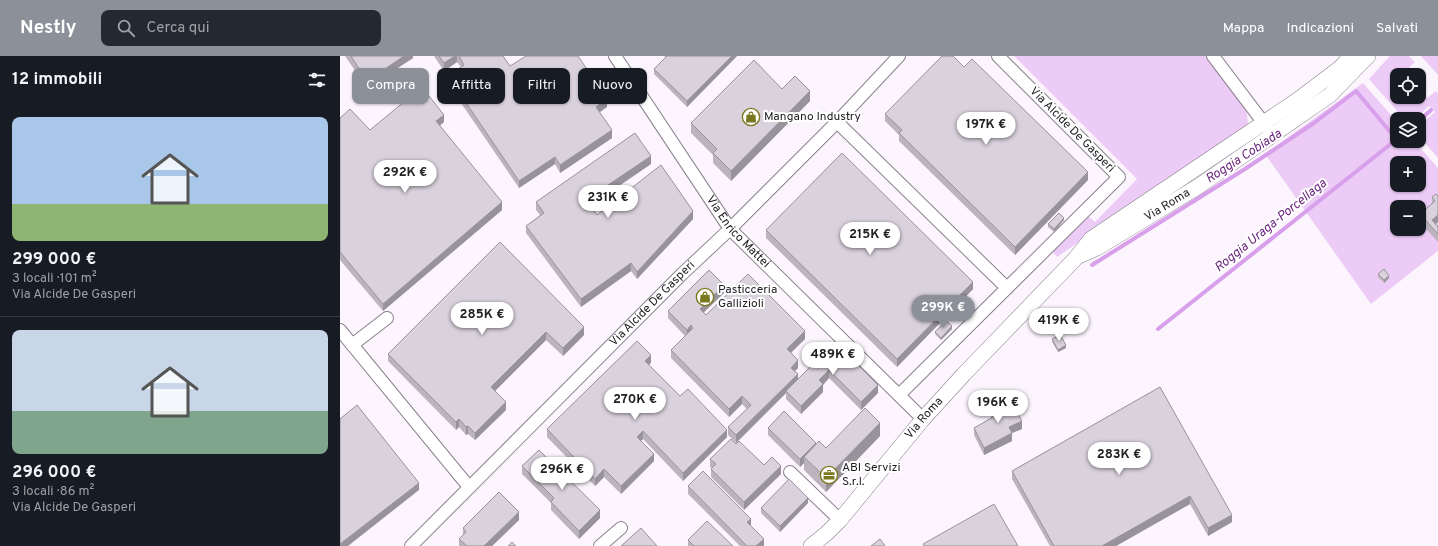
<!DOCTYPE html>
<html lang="it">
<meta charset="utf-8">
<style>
:root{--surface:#171b24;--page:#242831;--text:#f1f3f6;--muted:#9ea1a6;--line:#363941;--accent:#8c9099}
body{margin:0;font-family:Overpass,sans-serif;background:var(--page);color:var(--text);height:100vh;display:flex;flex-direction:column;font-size:15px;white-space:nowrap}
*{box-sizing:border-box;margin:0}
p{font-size:13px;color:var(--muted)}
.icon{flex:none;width:22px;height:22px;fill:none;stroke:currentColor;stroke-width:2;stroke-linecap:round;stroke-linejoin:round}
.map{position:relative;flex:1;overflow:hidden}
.drawer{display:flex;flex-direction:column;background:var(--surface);width:340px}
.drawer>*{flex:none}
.top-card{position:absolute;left:12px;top:12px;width:380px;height:36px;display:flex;gap:8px}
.tools{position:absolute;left:1050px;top:12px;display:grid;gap:8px}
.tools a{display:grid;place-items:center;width:36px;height:36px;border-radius:8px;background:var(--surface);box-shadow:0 1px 3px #0004;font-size:20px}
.price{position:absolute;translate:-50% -34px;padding:0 9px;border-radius:14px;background:#fff;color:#222;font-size:13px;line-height:26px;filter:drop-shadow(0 1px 2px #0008)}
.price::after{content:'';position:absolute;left:50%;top:24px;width:12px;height:9px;margin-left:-6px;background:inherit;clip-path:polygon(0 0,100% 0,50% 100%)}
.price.active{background:var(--accent);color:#fff}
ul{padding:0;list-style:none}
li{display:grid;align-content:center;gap:8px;height:212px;padding:0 12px}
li+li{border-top:1px solid var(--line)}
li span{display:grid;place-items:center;height:124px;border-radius:8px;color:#555}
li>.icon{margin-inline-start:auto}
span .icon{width:72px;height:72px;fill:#fffc;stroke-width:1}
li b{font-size:17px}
h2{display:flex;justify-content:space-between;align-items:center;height:48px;padding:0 12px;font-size:17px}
.tag{padding:0 14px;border-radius:8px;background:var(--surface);box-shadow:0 1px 3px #0004;font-size:14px;line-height:36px}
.tag.active{background:var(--accent);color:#fff}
header{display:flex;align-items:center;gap:24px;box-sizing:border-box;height:56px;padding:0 20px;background:var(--accent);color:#fff}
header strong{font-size:19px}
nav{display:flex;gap:22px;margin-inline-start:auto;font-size:14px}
.search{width:280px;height:36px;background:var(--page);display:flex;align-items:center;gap:10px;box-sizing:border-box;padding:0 14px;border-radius:8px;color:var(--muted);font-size:15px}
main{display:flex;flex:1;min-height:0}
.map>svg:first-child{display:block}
.green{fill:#eccbf7;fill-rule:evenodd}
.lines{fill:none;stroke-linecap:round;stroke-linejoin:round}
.stream{stroke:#d89fea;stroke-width:4}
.minor-casing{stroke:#89828c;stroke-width:14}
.tertiary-casing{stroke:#89828c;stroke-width:16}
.minor{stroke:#fff;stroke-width:12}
.tertiary{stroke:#fff;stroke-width:15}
.wall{fill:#bbb4bd}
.shaded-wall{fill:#98929a}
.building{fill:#d9d1dc;stroke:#98929a}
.labels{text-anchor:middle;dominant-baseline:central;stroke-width:4;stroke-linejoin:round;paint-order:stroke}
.poi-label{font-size:12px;fill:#1e1b1f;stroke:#fff;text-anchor:start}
.street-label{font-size:12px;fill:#1e1b1f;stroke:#fff}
.water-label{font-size:13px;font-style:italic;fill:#6a267d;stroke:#fff}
</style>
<header>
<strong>Nestly</strong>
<div class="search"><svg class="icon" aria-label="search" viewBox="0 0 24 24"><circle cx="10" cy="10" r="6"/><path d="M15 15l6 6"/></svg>Cerca qui</div>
<nav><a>Mappa</a><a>Indicazioni</a><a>Salvati</a></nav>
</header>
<main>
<section class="drawer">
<h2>12 immobili<svg class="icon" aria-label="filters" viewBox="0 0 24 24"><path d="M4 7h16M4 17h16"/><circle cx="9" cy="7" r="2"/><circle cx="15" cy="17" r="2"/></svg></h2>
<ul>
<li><span style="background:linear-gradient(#a9c7e8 70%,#8fb573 0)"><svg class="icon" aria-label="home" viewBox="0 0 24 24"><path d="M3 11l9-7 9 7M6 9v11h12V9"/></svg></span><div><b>299 000 €</b><p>3 locali · 101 m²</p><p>Via Alcide De Gasperi</p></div></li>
<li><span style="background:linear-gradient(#c9d6e8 65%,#7fa58c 0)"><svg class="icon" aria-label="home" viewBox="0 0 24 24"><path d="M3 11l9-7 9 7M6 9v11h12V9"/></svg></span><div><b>296 000 €</b><p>3 locali · 86 m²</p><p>Via Alcide De Gasperi</p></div></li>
</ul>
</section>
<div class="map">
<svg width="1098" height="490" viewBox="0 0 1098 490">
<rect width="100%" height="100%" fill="#fcf5fe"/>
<g class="green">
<polygon points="674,0 866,0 902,47 907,58 908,69 717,201 712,195 747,159 755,166 797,123"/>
<polygon points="1050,0 1069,0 1075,6 1064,16 1066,19 1057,19 1057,41 1079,41 1079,33 1087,42 1096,35 1098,38 1098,102 1079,80 1079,64 1082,67 1095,56 1089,50 1077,61 1078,63 1064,63 1029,23"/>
<polygon points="1081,0 1098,0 1098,19"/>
<path d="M 1023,27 L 1057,66 L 1057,85 L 1074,85 L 1098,112 L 1098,195 L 1031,248 L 925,98 ZM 1057,107 L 1079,107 L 1079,129 L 1057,129 ZM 1057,151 L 1079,151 L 1079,173 L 1057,173 Z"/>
</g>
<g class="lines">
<g class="stream">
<polyline points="1080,64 1091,54"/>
<polyline points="752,209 905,113 974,67 1016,35 1052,78"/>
<polyline points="818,273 1057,83"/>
</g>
<defs>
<g id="minor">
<path id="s1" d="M 275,0 L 390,173 L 583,363"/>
<polyline points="873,0 929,74"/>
<polyline points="497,66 667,232"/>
<polyline points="0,274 129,431"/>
<polyline points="12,289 47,262"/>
<polyline points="559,339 779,121 658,0"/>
<polyline points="450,416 500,464"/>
<path id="s2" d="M 71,490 L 342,218 L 390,173 L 497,66 L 559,0"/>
<polyline points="260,490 281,472"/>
</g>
<g id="tertiary">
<path id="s3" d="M 739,200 L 757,192 L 859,130 L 990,39 L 1028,0"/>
<path id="s4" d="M 471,490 L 487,477 L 500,464 L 583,363 L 624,318 L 735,203 L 751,183 L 959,43 L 1000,12 L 1011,0"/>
</g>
</defs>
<use href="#minor" class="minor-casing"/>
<use href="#tertiary" class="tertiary-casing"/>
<use href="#minor" class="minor"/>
<use href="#tertiary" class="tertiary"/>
</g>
<g class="wall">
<polygon points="5,0 73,0 73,2 27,32"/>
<polygon points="94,0 163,0 170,10 267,51 259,56 272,82 220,117 215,108 179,132 108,28 108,20 121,11 117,6 104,15"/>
<polygon points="324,0 397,0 347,51 314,18 314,13 326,2"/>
<polygon points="624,11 748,124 675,199 559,85 559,79 545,65 545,58"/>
<polygon points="442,33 470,45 391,125 373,107 373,99 351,77 351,67"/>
<polygon points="0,62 30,74 104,66 100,70 162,154 43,255 0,204"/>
<polygon points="311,108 250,150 257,159 353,163 297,223 291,215 241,251 186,177 186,170 200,159 196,154 196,146"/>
<polygon points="1098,140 1098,166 1096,168 1098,171 1098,186 1080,166 1080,158 1092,148 1092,141"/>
<polygon points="724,164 714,176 708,171 708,168"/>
<polygon points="426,174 633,233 557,311 426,182"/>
<polygon points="160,186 244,279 223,300 206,284 155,335 166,354 135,384 128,378 126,379 119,371 116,374 48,305 48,298"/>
<polygon points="1038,218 1049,222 1044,227 1038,221"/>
<polygon points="384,237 364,256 366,259 465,283 451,297 458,312 455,315 458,324 495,286 538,337 521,354 489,322 483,329 483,336 461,358 446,343 446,337 396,387 388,379 388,371 407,353 402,348 389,361 331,302 331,294 345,280 328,262 328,255"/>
<polygon points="612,273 601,284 595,278 595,276"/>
<polygon points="712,283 726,292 718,296 712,286"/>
<polygon points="311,307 309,309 340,340 387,381 343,425 303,383 301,385 314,405 281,438 264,421 255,430 207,381 207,373"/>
<polygon points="820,331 892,466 868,480 850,448 776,490 710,490 672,423 672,415"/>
<polygon points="651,354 682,373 672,377 672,385 644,399 634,379 634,372 651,362"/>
<polygon points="428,372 486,392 540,380 486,436 464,414 464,407 460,411 428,379"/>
<polygon points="396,388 424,409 441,418 404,454 371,421 371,413 372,412 370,411 370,403"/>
<polygon points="182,410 260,462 239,483 211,454 211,447 182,418"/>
<polygon points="348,430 411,470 424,490 400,490 348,438"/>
<polygon points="468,447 440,476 421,457 421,452"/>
<polygon points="179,464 152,490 119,490 119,483 123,480 123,472"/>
<polygon points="348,484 393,490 348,490"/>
</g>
<g class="shaded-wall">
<polygon points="64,0 73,0 73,2 27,32 27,25"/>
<polygon points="115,0 117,0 117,6 104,15 104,7"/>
<polygon points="392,0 397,0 347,51 347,45"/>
<polygon points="470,35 470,45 391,125 391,115"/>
<polygon points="267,43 267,51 256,59 256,51"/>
<polygon points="104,59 104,66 96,72 96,65"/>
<polygon points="272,74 272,82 220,117 220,109"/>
<polygon points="311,100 311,108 246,152 246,144"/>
<polygon points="215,101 215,108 179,132 179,125"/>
<polygon points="748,116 748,124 675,199 675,191"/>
<polygon points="162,146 162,154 43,255 43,248"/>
<polygon points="353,155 353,163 297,223 297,216"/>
<polygon points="1098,159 1098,166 1092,171 1092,164"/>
<polygon points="724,162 724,164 714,176 714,173"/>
<polygon points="291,207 291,215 241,251 241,243"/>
<polygon points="1049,220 1049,222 1044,227 1044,224"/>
<polygon points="633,226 633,233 557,311 557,303"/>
<polygon points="384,229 384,237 360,260 360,253"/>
<polygon points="351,269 351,277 347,281 347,274"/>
<polygon points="612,270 612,273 601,284 601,282"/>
<polygon points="244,271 244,279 223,300 223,292"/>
<polygon points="465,275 465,283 447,300 447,293"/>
<polygon points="206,276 206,284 151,339 151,331"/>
<polygon points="726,289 726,292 718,296 718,294"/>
<polygon points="311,299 311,307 305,312 305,305"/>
<polygon points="458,304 458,312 451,319 451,312"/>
<polygon points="489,314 489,322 483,329 483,336 461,358 461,350 479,324"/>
<polygon points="458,318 458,326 446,335 446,337 396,387 396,379"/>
<polygon points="538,329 538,337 521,354 521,346"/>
<polygon points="402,340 402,348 389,361 389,353"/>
<polygon points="166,346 166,354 135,384 135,377"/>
<polygon points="119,363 119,371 116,374 116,366"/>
<polygon points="682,365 682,373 672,377 672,385 644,399 644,392 669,371"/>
<polygon points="540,367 540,380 486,436 486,422"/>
<polygon points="128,370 128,378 126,379 126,371"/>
<polygon points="387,374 387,381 343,425 343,417"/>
<polygon points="303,375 303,383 297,388 297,381"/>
<polygon points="476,387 476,394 464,401 464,407 460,411 460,403"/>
<polygon points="314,398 314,405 281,438 281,430"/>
<polygon points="441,410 441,418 404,454 404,446"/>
<polygon points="264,413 264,421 255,430 255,423"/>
<polygon points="79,427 79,434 8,490 0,490 0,488"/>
<polygon points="850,440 850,448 776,490 762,490"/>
<polygon points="468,442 468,447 440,476 440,470"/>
<polygon points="260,454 260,462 239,483 239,475"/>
<polygon points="179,456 179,464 152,490 144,490"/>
<polygon points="892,459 892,466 868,480 868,472"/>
<polygon points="411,463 411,470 407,466"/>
<polygon points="424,483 424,490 416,490"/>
</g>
<g class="building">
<polygon points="11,0 64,0 27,25"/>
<polygon points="99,0 115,0 104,7"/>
<polygon points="119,0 163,0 170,10 186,0 238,0 267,43 256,51 272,74 220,109 215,101 179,125 108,20 124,9"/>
<polygon points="327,0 392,0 347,45 314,13"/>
<polygon points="602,0 613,0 624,11 632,3 748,116 675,191 559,77 562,74 545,58"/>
<polygon points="414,4 442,33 455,20 470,35 391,115 373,97 377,93 351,67"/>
<polygon points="82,31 104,59 96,65 162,146 43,248 0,196 0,62 10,53 30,74"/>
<polygon points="295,77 311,100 246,144 257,159 321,109 353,155 297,216 291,207 241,243 186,170 204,157 196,146"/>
<polygon points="502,97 633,226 557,303 426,174"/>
<polygon points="1096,138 1098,140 1098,159 1092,164 1098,171 1098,178 1080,158 1095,145 1092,141"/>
<polygon points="719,157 724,162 714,173 708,168"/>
<polygon points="160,186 244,271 223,292 206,276 151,331 166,346 135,377 128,370 126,371 119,363 116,366 48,298"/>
<polygon points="1044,213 1049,220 1044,224 1038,218"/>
<polygon points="369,214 384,229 360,253 366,259 408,218 465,275 447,293 458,304 451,312 458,318 396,379 388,371 411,349 402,340 389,353 331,294 353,272 351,269 347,274 328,255"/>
<polygon points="606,265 612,270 601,282 595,276"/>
<polygon points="720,279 726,289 718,294 712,283"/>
<polygon points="297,285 311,299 305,305 340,340 348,333 387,374 343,417 303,375 297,381 314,398 281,430 264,413 255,423 207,373"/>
<polygon points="495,286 538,329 521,346 489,314 479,324 483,328 461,350 446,335"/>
<polygon points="820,331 892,459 868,472 850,440 762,490 714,490 672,415"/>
<polygon points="670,344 682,365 669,371 672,377 644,392 634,372 655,360 651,354"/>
<polygon points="17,349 79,427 0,488 0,363"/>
<polygon points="525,352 540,367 486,422 464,401 479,385 486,392"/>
<polygon points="444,355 476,387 460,403 428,372"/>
<polygon points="391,383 396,388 399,385 424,409 432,401 441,410 404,446 371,413 376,408 370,403"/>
<polygon points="199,394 260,454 239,475 211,446 214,442 182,410"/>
<polygon points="363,415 411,463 407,466 424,483 416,490 407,490 348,430"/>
<polygon points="449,423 468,442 440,470 421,452"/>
<polygon points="159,436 179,456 144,490 127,490 119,483 126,476 123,472"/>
<polygon points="654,448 678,490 584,490 583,488"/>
<polygon points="367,465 393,490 354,490 348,484"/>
<polygon points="301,472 317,490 281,490"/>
<polygon points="540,483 545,490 531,490"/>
<polygon points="172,486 176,490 168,490"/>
</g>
<defs>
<symbol id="shop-ring" viewBox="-11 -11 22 22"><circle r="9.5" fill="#fff" stroke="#7a781f" stroke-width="1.5"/><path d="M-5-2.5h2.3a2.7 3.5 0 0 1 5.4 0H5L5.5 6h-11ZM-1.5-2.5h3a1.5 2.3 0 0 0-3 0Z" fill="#7a781f"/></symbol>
<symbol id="office-ring" viewBox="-11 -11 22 22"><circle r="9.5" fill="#fff" stroke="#7a781f" stroke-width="1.5"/><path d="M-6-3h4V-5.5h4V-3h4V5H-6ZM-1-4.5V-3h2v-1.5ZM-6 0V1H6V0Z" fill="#7a781f"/></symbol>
</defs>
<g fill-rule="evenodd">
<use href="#shop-ring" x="401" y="51" width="20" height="20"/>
<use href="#shop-ring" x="355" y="231" width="20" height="20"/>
<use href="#office-ring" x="479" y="409" width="20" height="20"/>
</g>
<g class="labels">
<g class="poi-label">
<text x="424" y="61">Mangano Industry</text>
<text x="378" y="234">Pasticceria<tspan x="378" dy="14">Gallizioli</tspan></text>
<text x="502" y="412">ABI Servizi<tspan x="502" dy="14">S.r.l.</tspan></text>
</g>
<g class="street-label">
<text transform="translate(732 74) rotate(45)">Via Alcide De Gasperi</text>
<text stroke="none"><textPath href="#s3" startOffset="102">Via Roma</textPath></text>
<text stroke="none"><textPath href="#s1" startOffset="215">Via Enrico Mattei</textPath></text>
<text stroke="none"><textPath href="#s2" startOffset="342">Via Alcide De Gasperi</textPath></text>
<text stroke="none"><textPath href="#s4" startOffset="171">Via Roma</textPath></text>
</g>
<g class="water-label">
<text transform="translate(904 101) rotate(-33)">Roggia Cobiada</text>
<text transform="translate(931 170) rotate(-39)">Roggia Uraga-Porcellaga</text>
</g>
</g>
</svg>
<div class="tools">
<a><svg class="icon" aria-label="locate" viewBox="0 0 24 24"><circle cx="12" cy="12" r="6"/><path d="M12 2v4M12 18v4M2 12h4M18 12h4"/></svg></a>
<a><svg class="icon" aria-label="layers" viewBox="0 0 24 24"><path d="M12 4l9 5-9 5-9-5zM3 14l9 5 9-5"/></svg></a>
<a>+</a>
<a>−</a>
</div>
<b class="price" style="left:646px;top:90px">197K €</b>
<b class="price" style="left:65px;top:138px">292K €</b>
<b class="price" style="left:268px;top:163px">231K €</b>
<b class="price" style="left:530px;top:200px">215K €</b>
<b class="price active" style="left:603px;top:273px">299K €</b>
<b class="price" style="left:142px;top:280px">285K €</b>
<b class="price" style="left:719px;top:286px">419K €</b>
<b class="price" style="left:493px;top:320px">489K €</b>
<b class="price" style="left:295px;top:365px">270K €</b>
<b class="price" style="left:658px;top:368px">196K €</b>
<b class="price" style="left:779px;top:420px">283K €</b>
<b class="price" style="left:222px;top:435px">296K €</b>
<div class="top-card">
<a class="tag active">Compra</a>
<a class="tag">Affitta</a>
<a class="tag">Filtri</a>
<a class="tag">Nuovo</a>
</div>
</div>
</main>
